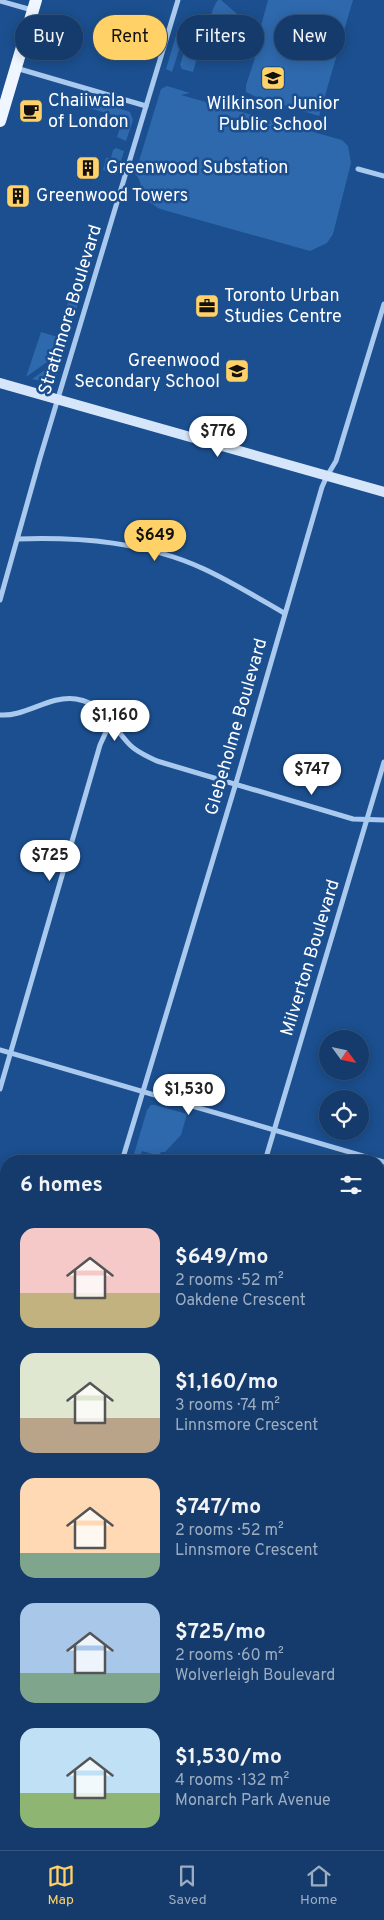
<!DOCTYPE html>
<meta charset="utf-8">
<style>
:root{--surface:#143b6b;--page:#1d4271;--text:#f1f3f6;--muted:#9dadc1;--line:#33557e;--accent:#ffd166}
body{margin:0;font-family:Overpass,sans-serif;background:var(--page);color:var(--text);height:100vh;display:flex;flex-direction:column;font-size:19px;white-space:nowrap}
*{box-sizing:border-box;margin:0}
p{font-size:16px;color:var(--muted)}
.icon{flex:none;width:28px;height:28px;fill:none;stroke:currentColor;stroke-width:2;stroke-linecap:round;stroke-linejoin:round}
.map{position:relative;flex:1;overflow:hidden}
.sheet{position:absolute;left:0px;top:1155px;width:385px;height:695px;display:flex;flex-direction:column;background:var(--surface);border-radius:20px 20px 0 0;box-shadow:0 2px 12px #0003,0 0 0 1px var(--line)}
.sheet>*{flex:none}
.banner{position:absolute;left:15px;top:15px;width:355px;height:45px;display:flex;gap:10px}
.needle{width:32px;rotate:123deg}
.buttons{position:absolute;left:319px;top:1030px;display:grid;gap:10px}
.buttons a{display:grid;place-items:center;width:50px;height:50px;border-radius:50%;background:var(--surface);box-shadow:0 2px 12px #0003,0 0 0 1px var(--line);font-size:25px}
.price{position:absolute;translate:-50% -42px;padding:0 11px;border-radius:18px;background:#fff;color:#222;font-size:16px;line-height:32px;filter:drop-shadow(0 1px 2px #0008)}
.price::after{content:'';position:absolute;left:50%;top:30px;width:15px;height:11px;margin-left:-8px;background:inherit;clip-path:polygon(0 0,100% 0,50% 100%)}
.price.active{background:var(--accent);color:#111}
ul{padding:0;list-style:none}
li{display:flex;align-items:center;gap:15px;height:125px;padding:0 20px}
li span{display:grid;place-items:center;flex:none;width:140px;height:100px;border-radius:15px;color:#555}
li>.icon{margin-inline-start:auto}
span .icon{width:60px;height:60px;fill:#fffc;stroke-width:1}
li b{font-size:21px}
h2{display:flex;justify-content:space-between;align-items:center;height:60px;padding:0 20px;font-size:21px}
.pill{padding:0 18px;border-radius:22px;background:var(--surface);box-shadow:0 2px 12px #0003,0 0 0 1px var(--line);font-size:18px;line-height:45px}
.pill.active{background:var(--accent);color:#111}
.tabs{display:flex;justify-content:space-around;align-items:center;height:70px;border-top:1px solid var(--line);background:var(--surface);font-size:14px;color:var(--muted)}
.tabs a{display:grid;justify-items:center;gap:2px}
.tabs .active{color:var(--accent)}
.map>svg:first-child{display:block}
.green{fill:#2e69ad}
.lines{fill:none;stroke-linecap:round;stroke-linejoin:round}
.street{stroke:#a9c9ee;stroke-width:5}
.secondary{stroke:#d6e6fa;stroke-width:10}
.primary{stroke:#f0f6ff;stroke-width:12}
.labels{text-anchor:middle;dominant-baseline:central;stroke-width:5;stroke-linejoin:round;paint-order:stroke}
.poi-label{font-size:18px;fill:#fff;stroke:#1b4f8f;text-anchor:start}
.street-label{font-size:18px;fill:#fff;stroke:#1b4f8f}
</style>
<div class="map">
<svg width="384" height="1850" viewBox="0 0 384 1850">
<rect width="100%" height="100%" fill="#1b4f8f"/>
<g class="green">
<path d="M 218,0 L 221,0 L 245,21 L 253,37 L 252,43 L 238,39 L 236,44 L 225,41 L 222,49 L 215,47 C 211,31 207,14 218,0 Z"/>
<polygon points="268,0 353,0 319,116 254,96 246,92 246,85 255,58 257,41"/>
<polygon points="178,29 185,31 172,72 166,69"/>
<polygon points="188,50 198,54 193,72 182,69 180,65 184,52"/>
<path d="M 167,86 L 190,93 L 181,95 L 342,140 L 348,146 L 351,163 L 333,234 L 327,243 L 310,251 L 160,209 C 154,205 146,201 143,194 C 139,186 143,182 135,174 L 161,89 Z"/>
<polygon points="85,97 130,112 133,120 126,141 117,137 120,128 116,125 119,117 83,106"/>
<polygon points="116,148 124,151 117,174 103,170 106,158 111,158 113,150"/>
<polygon points="89,234 96,246 89,268 79,265"/>
<polygon points="76,275 86,277 64,350 26,377 41,332 58,337"/>
<polygon points="62,358 55,381 52,383 32,379"/>
<polygon points="151,1105 155,1105 187,1114 181,1135 165,1152 161,1152 159,1156 142,1151 139,1161 132,1161 147,1110"/>
</g>
<g class="lines">
<g class="street">
<polyline points="0,1 32,10"/>
<polyline points="16,68 146,106"/>
<polyline points="358,169 384,176"/>
<path d="M 18,539 C 81,537 146,542 204,569 C 232,582 258,598 284,613"/>
<polyline points="0,600 40,458 178,0"/>
<path d="M 0,715 C 26,717 49,695 76,699 C 106,704 111,726 130,745 C 138,753 147,756 157,761 L 353,819 L 384,820"/>
<polyline points="0,1050 384,1162"/>
<polyline points="0,1089 100,745 111,721"/>
<polyline points="122,1161 236,783 308,535 322,487 327,476 336,461 384,304"/>
<polyline points="265,1161 384,762"/>
<polyline points="379,1226 384,1208"/>
<polyline points="0,1575 6,1554"/>
<polyline points="379,1654 384,1636"/>
<polyline points="62,1850 64,1844"/>
<polyline points="194,1850 196,1844"/>
<polyline points="321,1850 323,1844"/>
</g>
<g class="secondary">
<polyline points="0,383 384,492"/>
<polyline points="0,1508 6,1510"/>
<polyline points="379,1619 384,1620"/>
</g>
<polyline class="primary" points="0,121 36,0"/>
</g>
<defs>
<symbol id="school-square" viewBox="-11 -11 22 22"><rect x="-9" y="-9" width="18" height="18" rx="4" fill="#ffd166" stroke="#1b4f8f"/><path d="M0-5L7-2L0 1L-7-2ZM-4 1L0 2.5L4 1V4Q0 6-4 4Z" fill="#111"/></symbol>
<symbol id="cafe-square" viewBox="-11 -11 22 22"><rect x="-9" y="-9" width="18" height="18" rx="4" fill="#ffd166" stroke="#1b4f8f"/><path d="M-5.5-4.5H6V0H3Q3 3.5 0 3.5H-2.5Q-5.5 3.5-5.5 0ZM3-3.2v2h1.7v-2ZM-6 4.5H4V6H-6Z" fill="#111"/></symbol>
<symbol id="building-square" viewBox="-11 -11 22 22"><rect x="-9" y="-9" width="18" height="18" rx="4" fill="#ffd166" stroke="#1b4f8f"/><path d="M-4-6H4V6H1V3H-1V6H-4ZM-2.5-4.3h1.7v1.8h-1.7ZM.8-4.3h1.7v1.8H.8ZM-2.5-1h1.7V.8h-1.7ZM.8-1h1.7V.8H.8Z" fill="#111"/></symbol>
<symbol id="office-square" viewBox="-11 -11 22 22"><rect x="-9" y="-9" width="18" height="18" rx="4" fill="#ffd166" stroke="#1b4f8f"/><path d="M-6-3h4V-5.5h4V-3h4V5H-6ZM-1-4.5V-3h2v-1.5ZM-6 0V1H6V0Z" fill="#111"/></symbol>
</defs>
<g fill-rule="evenodd">
<use href="#school-square" x="259" y="64" width="28" height="28"/>
<use href="#cafe-square" x="17" y="97" width="28" height="28"/>
<use href="#building-square" x="74" y="154" width="28" height="28"/>
<use href="#building-square" x="4" y="182" width="28" height="28"/>
<use href="#office-square" x="193" y="292" width="28" height="28"/>
<use href="#school-square" x="223" y="357" width="28" height="28"/>
</g>
<g class="labels">
<g class="poi-label">
<text x="48" y="101">Chaiiwala<tspan x="48" dy="21">of London</tspan></text>
<text x="273" y="104" text-anchor="middle">Wilkinson Junior<tspan x="273" dy="21">Public School</tspan></text>
<text x="106" y="168">Greenwood Substation</text>
<text x="36" y="196">Greenwood Towers</text>
<text x="224" y="296">Toronto Urban<tspan x="224" dy="21">Studies Centre</tspan></text>
<text x="220" y="361" text-anchor="end">Greenwood<tspan x="220" dy="21">Secondary School</tspan></text>
</g>
<g class="street-label">
<text transform="translate(71 310) rotate(-73)">Strathmore Boulevard</text>
<text transform="translate(237 727) rotate(-74)">Glebeholme Boulevard</text>
<text transform="translate(311 958) rotate(-73)">Milverton Boulevard</text>
</g>
</g>
</svg>
<div class="buttons">
<a><svg class="needle" viewBox="-14 -14 28 28"><path d="M0-13l5 13h-10z" fill="#e53935"/><path d="M0 13l5-13h-10z" fill="#9dadc1"/></svg></a>
<a><svg class="icon" aria-label="locate" viewBox="0 0 24 24"><circle cx="12" cy="12" r="6"/><path d="M12 2v4M12 18v4M2 12h4M18 12h4"/></svg></a>
</div>
<b class="price" style="left:218px;top:458px">$776</b>
<b class="price active" style="left:155px;top:562px">$649</b>
<b class="price" style="left:115px;top:742px">$1,160</b>
<b class="price" style="left:312px;top:796px">$747</b>
<b class="price" style="left:50px;top:882px">$725</b>
<b class="price" style="left:189px;top:1116px">$1,530</b>
<div class="banner">
<a class="pill">Buy</a>
<a class="pill active">Rent</a>
<a class="pill">Filters</a>
<a class="pill">New</a>
</div>
<section class="sheet">
<h2>6 homes<svg class="icon" aria-label="filters" viewBox="0 0 24 24"><path d="M4 7h16M4 17h16"/><circle cx="9" cy="7" r="2"/><circle cx="15" cy="17" r="2"/></svg></h2>
<ul>
<li><span style="background:linear-gradient(#f6c9c9 65%,#c2b280 0)"><svg class="icon" aria-label="home" viewBox="0 0 24 24"><path d="M3 11l9-7 9 7M6 9v11h12V9"/></svg></span><div><b>$649/mo</b><p>2 rooms · 52 m²</p><p>Oakdene Crescent</p></div></li>
<li><span style="background:linear-gradient(#dfe7d0 65%,#b9a48a 0)"><svg class="icon" aria-label="home" viewBox="0 0 24 24"><path d="M3 11l9-7 9 7M6 9v11h12V9"/></svg></span><div><b>$1,160/mo</b><p>3 rooms · 74 m²</p><p>Linnsmore Crescent</p></div></li>
<li><span style="background:linear-gradient(#ffd9b3 75%,#7fa58c 0)"><svg class="icon" aria-label="home" viewBox="0 0 24 24"><path d="M3 11l9-7 9 7M6 9v11h12V9"/></svg></span><div><b>$747/mo</b><p>2 rooms · 52 m²</p><p>Linnsmore Crescent</p></div></li>
<li><span style="background:linear-gradient(#a9c7e8 70%,#7fa58c 0)"><svg class="icon" aria-label="home" viewBox="0 0 24 24"><path d="M3 11l9-7 9 7M6 9v11h12V9"/></svg></span><div><b>$725/mo</b><p>2 rooms · 60 m²</p><p>Wolverleigh Boulevard</p></div></li>
<li><span style="background:linear-gradient(#bfe0f5 65%,#8fb573 0)"><svg class="icon" aria-label="home" viewBox="0 0 24 24"><path d="M3 11l9-7 9 7M6 9v11h12V9"/></svg></span><div><b>$1,530/mo</b><p>4 rooms · 132 m²</p><p>Monarch Park Avenue</p></div></li>
</ul>
</section>
</div>
<nav class="tabs">
<a class="active"><svg class="icon" aria-label="map" viewBox="0 0 24 24"><path d="M3 6l6-2 6 2 6-2v14l-6 2-6-2-6 2zM9 4v14M15 6v14"/></svg>Map</a>
<a><svg class="icon" aria-label="saved" viewBox="0 0 24 24"><path d="M7 4h10v16l-5-4-5 4z"/></svg>Saved</a>
<a><svg class="icon" aria-label="home" viewBox="0 0 24 24"><path d="M3 11l9-7 9 7M6 9v11h12V9"/></svg>Home</a>
</nav>
